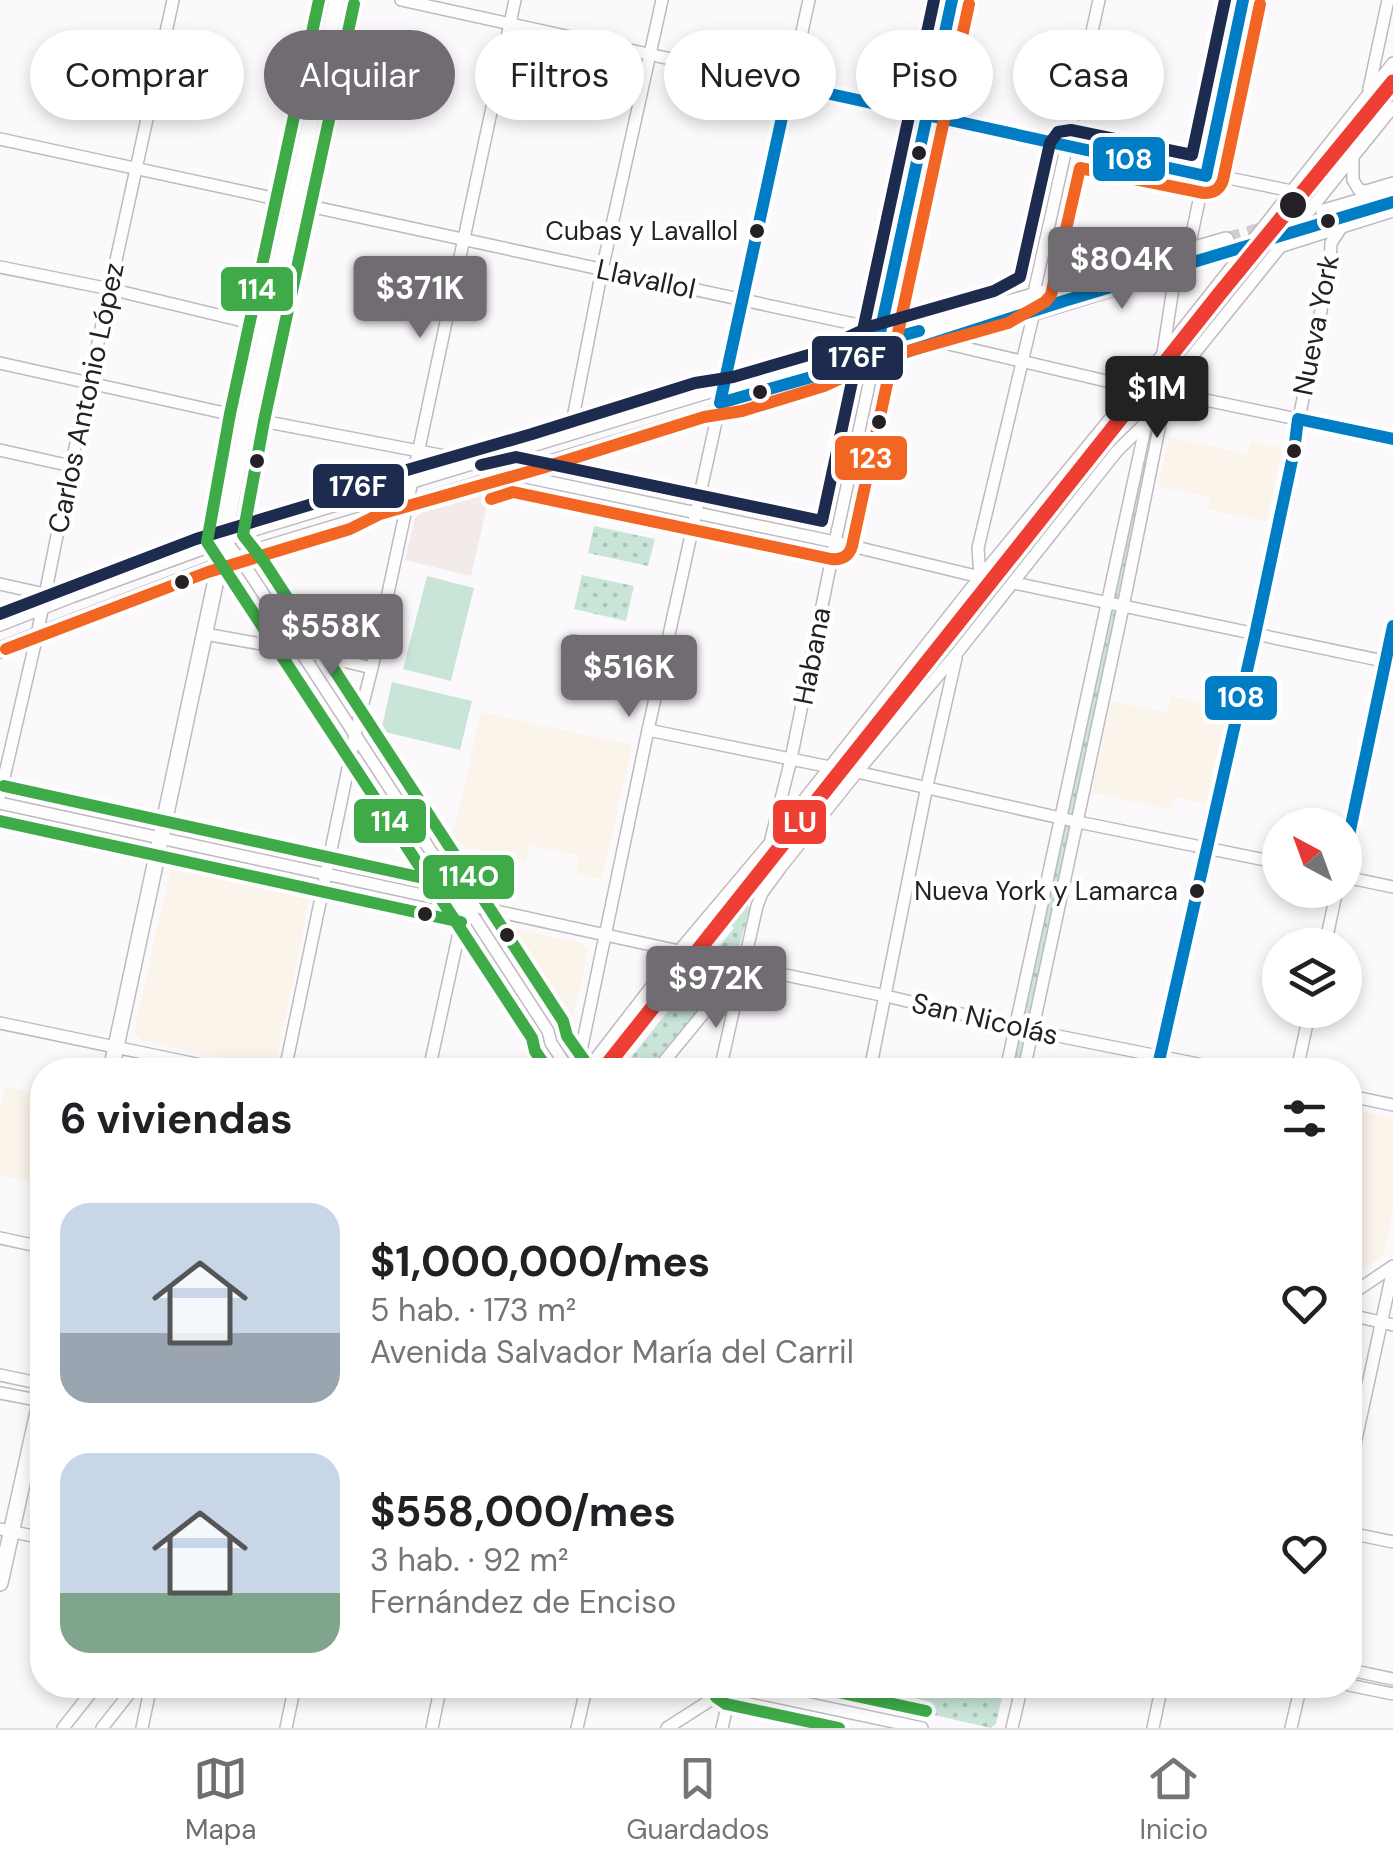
<!DOCTYPE html>
<html lang="es">
<meta charset="utf-8">
<style>
:root{--surface:#fff;--page:#f2f2f2;--text:#202124;--muted:#757577;--line:#e0e0e0;--accent:#706c71}
body{margin:0;font-family:"DM Sans",sans-serif;background:var(--page);color:var(--text);height:100vh;display:flex;flex-direction:column;font-size:38px;white-space:nowrap}
*{box-sizing:border-box;margin:0}
p{font-size:32px;color:var(--muted)}
.icon{flex:none;width:55px;height:55px;fill:none;stroke:currentColor;stroke-width:2;stroke-linecap:round;stroke-linejoin:round}
.map{position:relative;flex:1;overflow:hidden}
.details{position:absolute;left:30px;top:1058px;width:1332px;height:640px;display:flex;flex-direction:column;background:var(--surface);border-radius:40px;box-shadow:0 5px 15px #0003}
.details>*{flex:none}
.banner{position:absolute;left:30px;top:30px;width:1335px;height:90px;display:flex;gap:20px}
.needle{width:65px;rotate:319deg}
.fabs{position:absolute;left:1262px;top:808px;display:grid;gap:20px}
.fabs a{display:grid;place-items:center;width:100px;height:100px;border-radius:50%;background:var(--surface);box-shadow:0 5px 15px #0003;font-size:50px}
.price{position:absolute;translate:-50% -85px;padding:0 22px;border-radius:10px;background:var(--accent);color:#fff;font-size:32px;line-height:65px;filter:drop-shadow(0 2px 5px #0008)}
.price::after{content:'';position:absolute;left:50%;top:60px;width:30px;height:22px;margin-left:-15px;background:inherit;clip-path:polygon(0 0,100% 0,50% 100%)}
.price.selected{background:#222;color:#fff}
ul{padding:0;list-style:none}
li{display:flex;align-items:center;gap:30px;height:250px;padding:0 30px}
li span{display:grid;place-items:center;flex:none;width:280px;height:200px;border-radius:30px;color:#555}
li>.icon{margin-inline-start:auto}
span .icon{width:120px;height:120px;fill:#fffc;stroke-width:1}
li b{font-size:42px}
h2{display:flex;justify-content:space-between;align-items:center;height:120px;padding:0 30px;font-size:42px}
.pill{padding:0 35px;border-radius:45px;background:var(--surface);box-shadow:0 5px 15px #0003;font-size:35px;line-height:90px}
.pill.selected{background:var(--accent);color:#fff}
.tabs{display:flex;justify-content:space-around;align-items:center;height:140px;border-top:2px solid var(--line);background:var(--surface);font-size:28px;color:var(--muted)}
.tabs a{display:grid;justify-items:center;gap:5px}
.tabs .selected{color:var(--accent)}
.map>svg:first-child{display:block}
.commercial{fill:#f3eaea}
.education{fill:#fbf4ea}
.grass{fill:#c9e5d8}
.park{fill:url(#park-dots)}
.lines{fill:none;stroke-linecap:round;stroke-linejoin:round}
.major-tunnel{stroke:#d1ced2;stroke-width:15;stroke-dasharray:15 8;stroke-linecap:butt}
.minor-casing{stroke:#bebabf;stroke-width:14}
.major-casing{stroke:#bebabf;stroke-width:18}
.minor{stroke:#fffeff;stroke-width:11}
.major{stroke:#fffeff;stroke-width:15}
.bus-1-casing{stroke:#fff;stroke-width:20}
.bus-2-casing{stroke:#fff;stroke-width:20}
.bus-3-casing{stroke:#fff;stroke-width:20}
.bus-4-casing{stroke:#fff;stroke-width:20}
.bus-5-casing{stroke:#fff;stroke-width:20}
.bus-1{stroke:#007dc5;stroke-width:12}
.bus-2{stroke:#f26522;stroke-width:12}
.bus-3{stroke:#1d2b4f;stroke-width:12}
.bus-4{stroke:#3fab48;stroke-width:12}
.bus-5{stroke:#3fab48;stroke-width:12}
.rail-1-casing{stroke:#fff;stroke-width:22}
.rail-1{stroke:#ef3e33;stroke-width:15}
.bus-dot{fill:#242025;stroke:#fff;stroke-width:4}
.labels{text-anchor:middle;dominant-baseline:central;stroke-width:9;stroke-linejoin:round;paint-order:stroke}
.bus-label{font-size:26px;fill:#242025;stroke:#fff;text-anchor:end}
.street-label{font-size:28px;fill:#242025;stroke:#fff}
.line-badge{stroke:#fff;stroke-width:4}
.badge-label{font-size:28px;text-anchor:middle;font-weight:bold;fill:#fff}
</style>
<div class="map">
<svg width="1393" height="1728" viewBox="0 0 1393 1728">
<defs>
<pattern id="park-dots" width="8" height="8" patternUnits="userSpaceOnUse" patternTransform="scale(2.5)"><rect width="8" height="8" fill="#c9e5d8"/><path d="M2 2h.1M6 6h.1" fill="none" stroke="#acc4b9" stroke-width="1.8" stroke-linecap="round"/></pattern>
</defs>
<rect width="100%" height="100%" fill="#fcf9fd"/>
<polygon class="commercial" points="490,493 471,576 405,560 415,518 421,513"/>
<g class="education">
<polygon points="1169,437 1247,454 1251,441 1282,448 1266,522 1207,509 1210,497 1158,486"/>
<polygon points="1172,696 1227,708 1206,804 1175,797 1171,810 1092,792 1111,701 1167,712"/>
<polygon points="481,712 632,745 602,879 576,874 580,856 530,845 526,861 451,844"/>
<polygon points="180,857 307,889 310,895 276,1066 269,1069 140,1040 134,1032 172,862"/>
<polygon points="504,927 583,943 588,951 570,1032 564,1033 560,1030 500,933"/>
<polygon points="6,1087 42,1095 42,1184 0,1175 0,1111"/>
<polygon points="1350,1109 1393,1118 1393,1209 1383,1256 1350,1277"/>
</g>
<g class="grass">
<polygon points="427,576 474,588 451,681 403,669"/>
<polygon points="392,682 472,701 460,750 381,731"/>
</g>
<g class="park">
<polygon points="1139,461 1153,464 1024,1070 1006,1070"/>
<polygon points="594,526 655,539 648,566 588,553"/>
<polygon points="582,575 634,586 626,621 574,609"/>
<polygon points="570,633 634,647 628,673 564,659"/>
<polygon points="747,905 750,908 737,954 726,976 650,1070 614,1070 624,1057 629,1060 734,928 730,924"/>
<polygon points="802,1685 1005,1685 996,1724 991,1728"/>
</g>
<g class="lines">
<g class="major-tunnel">
<polyline points="1226,240 1324,212"/>
<polyline points="1229,252 1327,222"/>
</g>
<defs>
<g id="minor">
<polyline points="401,0 1206,176 1223,177 1292,191"/>
<polyline points="1369,89 1388,0"/>
<polyline points="0,139 868,327 880,334"/>
<polyline points="1353,159 1353,180 1359,190 1366,191 1393,183"/>
<polyline points="1279,247 1393,211"/>
<polyline points="1173,248 1187,243 1191,238 1203,182 1206,176 1243,0"/>
<polyline points="0,267 110,289 268,327"/>
<polyline points="1152,282 1164,279 1173,288 1163,353"/>
<polyline points="1035,288 1099,0"/>
<polyline points="940,342 1136,388"/>
<polyline points="0,363 247,418 471,461"/>
<polyline points="1172,393 1393,439"/>
<polyline points="570,433 602,270 662,0"/>
<polyline points="0,450 71,466"/>
<polyline points="516,475 835,542 980,577"/>
<polyline points="224,539 249,572 548,1031 551,1043 569,1070"/>
<polyline points="980,577 978,548 1034,312 1038,312"/>
<polyline points="1014,583 1393,663"/>
<polyline points="0,584 49,595"/>
<polyline points="205,634 301,651 372,668"/>
<polyline points="648,730 830,767"/>
<polyline points="857,772 1078,822 1280,863"/>
<polyline points="0,795 37,635 71,466 173,0"/>
<polyline points="0,803 679,951"/>
<polyline points="771,839 791,759 835,542 952,0"/>
<polyline points="1345,854 1393,626"/>
<polyline points="1345,877 1393,887"/>
<polyline points="1325,945 1337,890"/>
<polyline points="742,966 886,996 1033,1031 1228,1070"/>
<polyline points="0,1023 225,1070"/>
<polyline points="285,1070 355,735 372,668 515,0"/>
<polyline points="429,1070 465,905"/>
<polyline points="577,1070 648,730 809,0"/>
<polyline points="587,1070 679,951 770,843 968,592 1155,364 1393,63"/>
<polyline points="657,1070 740,969"/>
<polyline points="720,1070 757,906 762,893 781,867 857,772 957,653 1117,451 1161,408 1172,393 1185,365 1393,107"/>
<polyline points="870,1070 927,786 956,658"/>
<polyline points="1006,1070 1146,424"/>
<polyline points="1024,1070 1123,607 1164,404"/>
<polyline points="1157,1070 1255,635 1330,266 1331,243 1341,228"/>
<polyline points="1297,1070 1310,1010"/>
<polyline points="1350,1096 1393,1105"/>
<polyline points="0,1238 42,1247"/>
<polyline points="1350,1295 1393,1266"/>
<polyline points="1350,1315 1393,1325"/>
<polyline points="0,1375 42,1384"/>
<polyline points="0,1393 42,1401"/>
<polyline points="1350,1467 1393,1269"/>
<polyline points="0,1529 42,1538"/>
<polyline points="1350,1533 1393,1542"/>
<polyline points="1350,1670 1393,1679"/>
<polyline points="720,1685 922,1728"/>
<polyline points="1349,1685 1393,1694"/>
<polyline points="63,1728 97,1685"/>
<polyline points="102,1728 136,1685"/>
<polyline points="142,1728 151,1685"/>
<polyline points="286,1728 295,1685"/>
<polyline points="432,1728 441,1685"/>
<polyline points="577,1728 587,1685"/>
<polyline points="667,1728 731,1687"/>
<polyline points="722,1728 732,1685"/>
<polyline points="1012,1728 1022,1685"/>
<polyline points="1153,1728 1162,1685"/>
<polyline points="1291,1728 1301,1685"/>
</g>
<g id="major">
<polyline points="1324,212 1393,192"/>
<polyline points="1327,222 1366,210"/>
<polyline points="0,623 71,595 257,527 723,386 1226,240"/>
<polyline points="0,650 261,550 855,371 875,362 1229,252"/>
<polyline points="111,1070 219,566 247,418 337,0"/>
<polyline points="0,1583 42,1394"/>
</g>
</defs>
<use href="#minor" class="minor-casing"/>
<use href="#major" class="major-casing"/>
<use href="#minor" class="minor"/>
<use href="#major" class="major"/>
<defs>
<g id="bus-1">
<polyline points="1243,0 1206,176 789,85 720,403 854,365 875,362 1064,301 1393,202"/>
<polyline points="919,331 878,342 952,0"/>
<polyline points="1345,854 1393,626"/>
<polyline points="1157,1070 1255,635 1294,451 1298,419 1393,439"/>
</g>
<g id="bus-2">
<path d="M 491,499 L 513,492 L 831,559 C 842,560 849,556 852,546 L 969,4"/>
<path d="M 6,649 L 208,572 L 350,529 L 380,514 L 542,468 L 704,417 L 742,411 L 824,386 L 884,358 L 1008,323 L 1045,302 L 1051,295 L 1080,168 L 1204,193 C 1214,193 1220,189 1223,180 L 1260,4"/>
</g>
<g id="bus-3">
<polyline points="481,465 516,457 822,521 934,0"/>
<polyline points="0,614 196,539 339,496 369,481 532,434 695,383 733,377 812,354 872,326 994,291 1020,277 1050,143 1058,132 1071,130 1192,155 1225,0"/>
</g>
<g id="bus-4">
<polyline points="319,0 230,414 207,542 532,1038 535,1051 548,1070"/>
<polyline points="0,821 461,922"/>
<polyline points="714,1685 716,1697 726,1704 839,1728"/>
</g>
<g id="bus-5">
<polyline points="354,4 264,421 243,535 264,562 563,1021 567,1036 584,1060"/>
<polyline points="4,786 469,888"/>
<polyline points="805,1685 926,1711"/>
</g>
</defs>
<use href="#bus-1" class="bus-1-casing"/>
<use href="#bus-2" class="bus-2-casing"/>
<use href="#bus-3" class="bus-3-casing"/>
<use href="#bus-4" class="bus-4-casing"/>
<use href="#bus-5" class="bus-5-casing"/>
<use href="#bus-1" class="bus-1"/>
<use href="#bus-2" class="bus-2"/>
<use href="#bus-3" class="bus-3"/>
<use href="#bus-4" class="bus-4"/>
<use href="#bus-5" class="bus-5"/>
<defs>
<polyline id="rail-1" points="603,1070 1221,292 1393,82"/>
</defs>
<use href="#rail-1" class="rail-1-casing"/>
<use href="#rail-1" class="rail-1"/>
</g>
<g class="bus-dot">
<circle cx="919" cy="153" r="9"/>
<circle cx="1293" cy="205" r="15"/>
<circle cx="1328" cy="221" r="9"/>
<circle cx="757" cy="231" r="9"/>
<circle cx="760" cy="392" r="9"/>
<circle cx="879" cy="422" r="9"/>
<circle cx="1294" cy="451" r="9"/>
<circle cx="257" cy="461" r="9"/>
<circle cx="182" cy="582" r="9"/>
<circle cx="1197" cy="891" r="9"/>
<circle cx="425" cy="914" r="9"/>
<circle cx="507" cy="935" r="9"/>
</g>
<g class="labels">
<g class="bus-label">
<text x="738" y="231">Cubas y Lavallol</text>
<text x="1178" y="891">Nueva York y Lamarca</text>
</g>
<g class="street-label">
<text transform="translate(646 279) rotate(12)">Llavallol</text>
<text transform="translate(1316 325) rotate(-79)">Nueva York</text>
<text transform="translate(86 398) rotate(-78)">Carlos Antonio López</text>
<text transform="translate(812 656) rotate(-79)">Habana</text>
<text transform="translate(985 1019) rotate(13)">San Nicolás</text>
</g>
</g>
<g class="line-badge">
<rect x="1091" y="135" width="76" height="48" rx="10" fill="#007dc5"/>
<rect x="219" y="265" width="76" height="48" rx="10" fill="#3fab48"/>
<rect x="810" y="334" width="95" height="48" rx="10" fill="#1d2b4f"/>
<rect x="833" y="434" width="76" height="48" rx="10" fill="#f26522"/>
<rect x="311" y="462" width="95" height="48" rx="10" fill="#1d2b4f"/>
<rect x="1203" y="674" width="76" height="48" rx="10" fill="#007dc5"/>
<rect x="352" y="797" width="76" height="48" rx="10" fill="#3fab48"/>
<rect x="771" y="798" width="57" height="48" rx="10" fill="#ef3e33"/>
<rect x="421" y="853" width="95" height="48" rx="10" fill="#3fab48"/>
</g>
<g class="badge-label">
<text x="1129" y="169">108</text>
<text x="257" y="299">114</text>
<text x="857" y="367">176F</text>
<text x="871" y="468">123</text>
<text x="358" y="496">176F</text>
<text x="1241" y="707">108</text>
<text x="390" y="831">114</text>
<text x="800" y="832">LU</text>
<text x="469" y="886">114O</text>
</g>
</svg>
<div class="fabs">
<a><svg class="needle" viewBox="-14 -14 28 28"><path d="M0-13l5 13h-10z" fill="#e53935"/><path d="M0 13l5-13h-10z" fill="#757577"/></svg></a>
<a><svg class="icon" aria-label="layers" viewBox="0 0 24 24"><path d="M12 4l9 5-9 5-9-5zM3 14l9 5 9-5"/></svg></a>
</div>
<b class="price" style="left:1122px;top:312px">$804K</b>
<b class="price" style="left:420px;top:341px">$371K</b>
<b class="price selected" style="left:1157px;top:441px">$1M</b>
<b class="price" style="left:331px;top:679px">$558K</b>
<b class="price" style="left:629px;top:720px">$516K</b>
<b class="price" style="left:716px;top:1031px">$972K</b>
<div class="banner">
<a class="pill">Comprar</a>
<a class="pill selected">Alquilar</a>
<a class="pill">Filtros</a>
<a class="pill">Nuevo</a>
<a class="pill">Piso</a>
<a class="pill">Casa</a>
</div>
<section class="details">
<h2>6 viviendas<svg class="icon" aria-label="filters" viewBox="0 0 24 24"><path d="M4 7h16M4 17h16"/><circle cx="9" cy="7" r="2"/><circle cx="15" cy="17" r="2"/></svg></h2>
<ul>
<li><span style="background:linear-gradient(#c9d6e8 65%,#9aa5b1 0)"><svg class="icon" aria-label="home" viewBox="0 0 24 24"><path d="M3 11l9-7 9 7M6 9v11h12V9"/></svg></span><div><b>$1,000,000/mes</b><p>5 hab. · 173 m²</p><p>Avenida Salvador María del Carril</p></div><svg class="icon" aria-label="heart" viewBox="0 0 24 24"><path d="M12 20l-8-8c-3-5 5-10 8-4 3-6 11-1 8 4z"/></svg></li>
<li><span style="background:linear-gradient(#c9d6e8 70%,#7fa58c 0)"><svg class="icon" aria-label="home" viewBox="0 0 24 24"><path d="M3 11l9-7 9 7M6 9v11h12V9"/></svg></span><div><b>$558,000/mes</b><p>3 hab. · 92 m²</p><p>Fernández de Enciso</p></div><svg class="icon" aria-label="heart" viewBox="0 0 24 24"><path d="M12 20l-8-8c-3-5 5-10 8-4 3-6 11-1 8 4z"/></svg></li>
</ul>
</section>
</div>
<nav class="tabs">
<a class="selected"><svg class="icon" aria-label="map" viewBox="0 0 24 24"><path d="M3 6l6-2 6 2 6-2v14l-6 2-6-2-6 2zM9 4v14M15 6v14"/></svg>Mapa</a>
<a><svg class="icon" aria-label="saved" viewBox="0 0 24 24"><path d="M7 4h10v16l-5-4-5 4z"/></svg>Guardados</a>
<a><svg class="icon" aria-label="home" viewBox="0 0 24 24"><path d="M3 11l9-7 9 7M6 9v11h12V9"/></svg>Inicio</a>
</nav>
